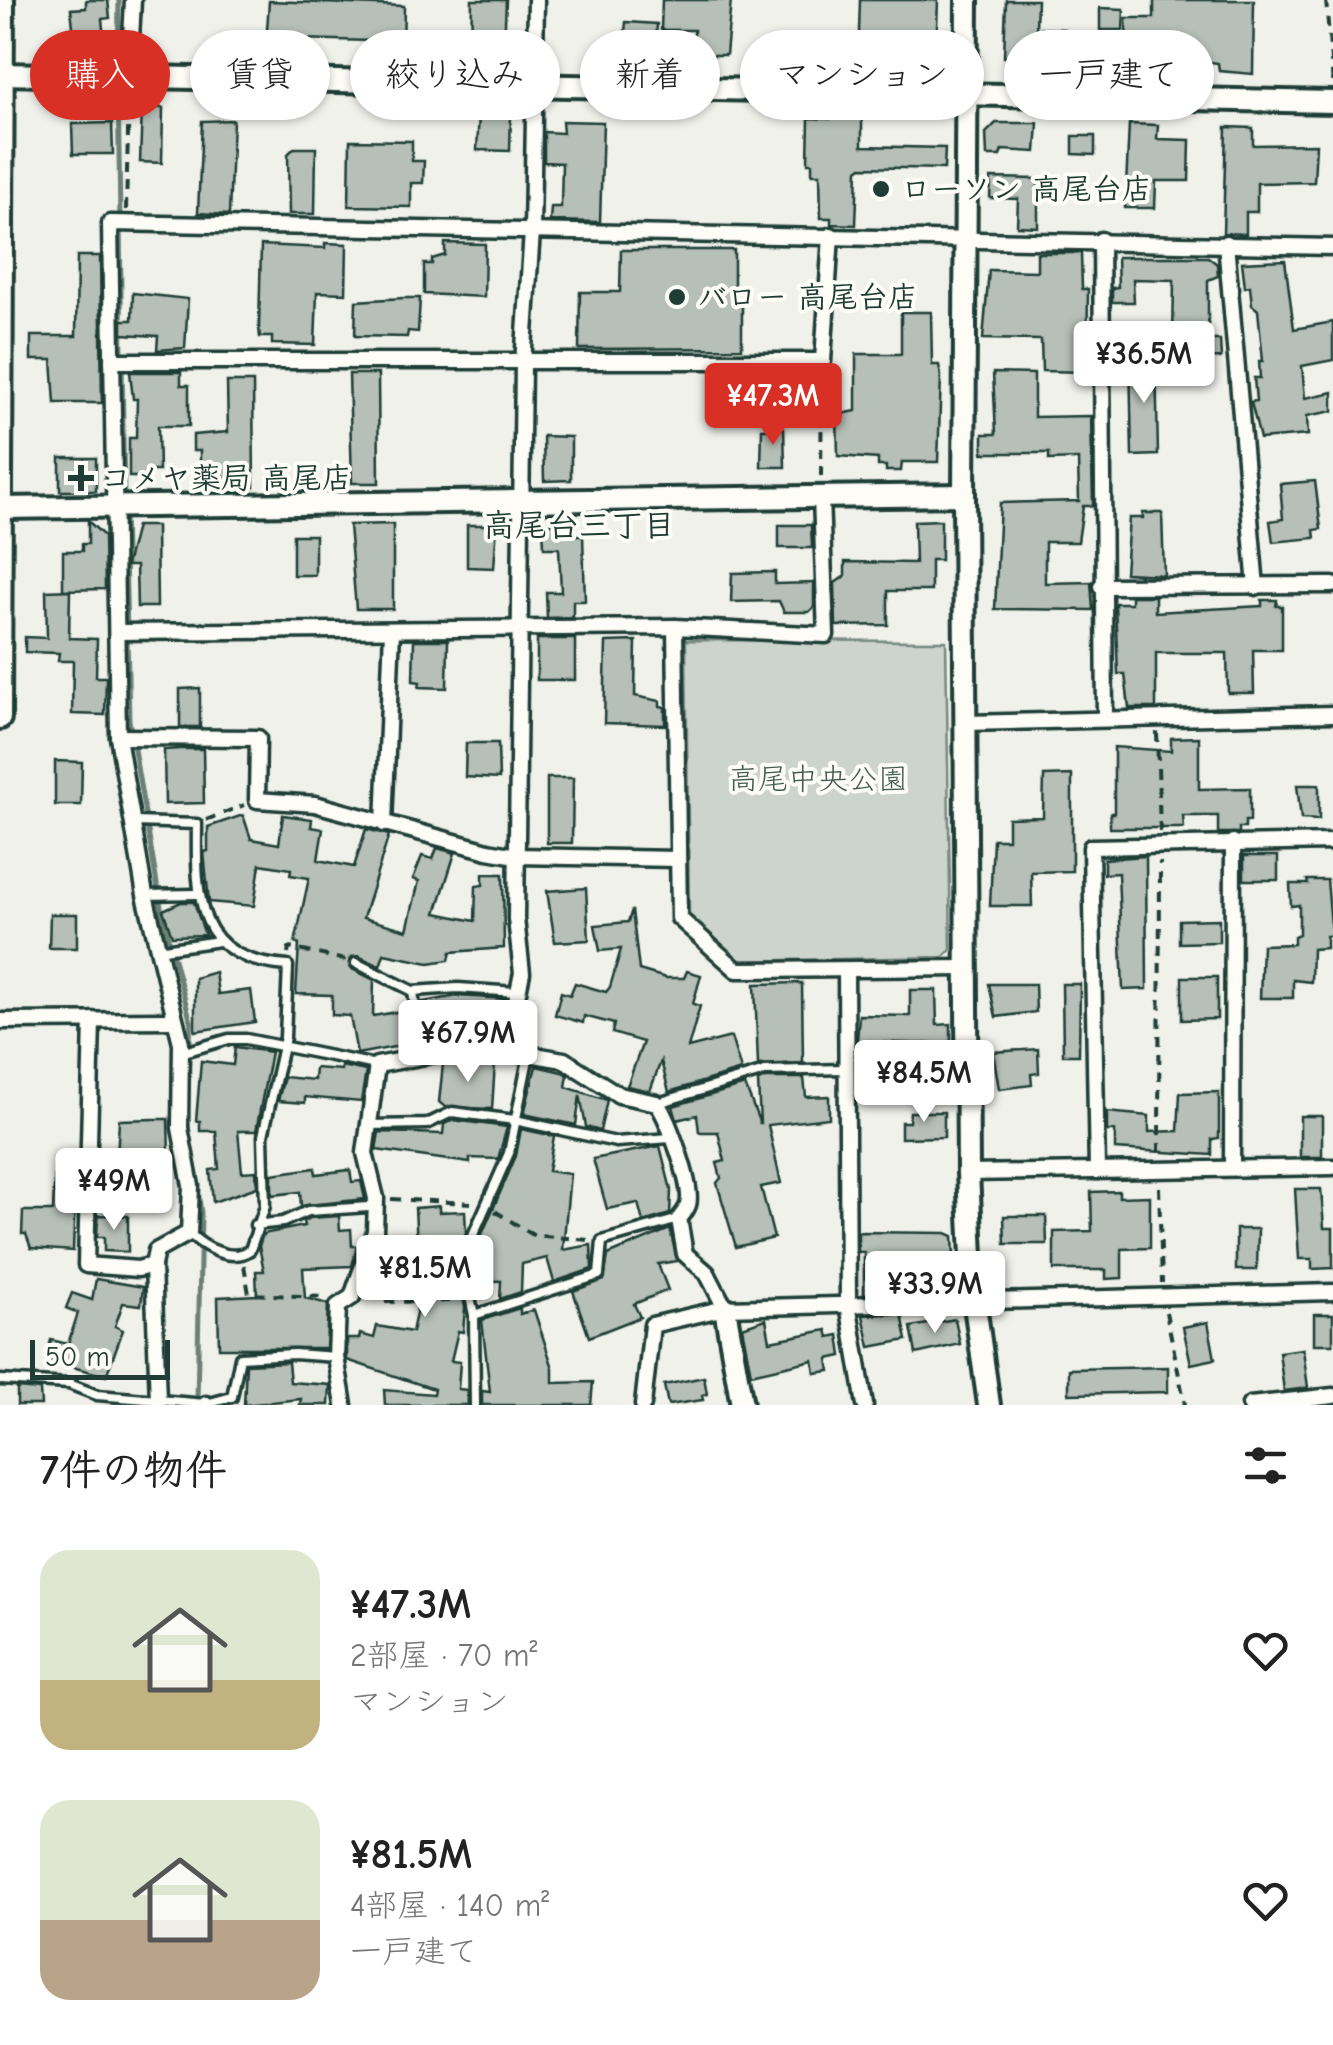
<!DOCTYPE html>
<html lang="ja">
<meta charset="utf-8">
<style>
:root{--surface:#fff;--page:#f6f6f6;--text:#222;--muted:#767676;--accent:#d93025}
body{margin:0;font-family:"Comic Neue","Klee One",sans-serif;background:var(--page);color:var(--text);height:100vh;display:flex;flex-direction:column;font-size:38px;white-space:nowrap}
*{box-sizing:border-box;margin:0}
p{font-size:32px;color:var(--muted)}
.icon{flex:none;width:55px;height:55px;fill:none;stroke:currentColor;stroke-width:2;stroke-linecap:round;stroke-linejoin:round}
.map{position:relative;height:1405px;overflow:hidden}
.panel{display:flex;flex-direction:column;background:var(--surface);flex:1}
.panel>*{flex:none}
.banner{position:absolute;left:30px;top:30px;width:1275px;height:90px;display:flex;gap:20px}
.scale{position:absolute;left:30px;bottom:25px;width:140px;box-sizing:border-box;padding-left:10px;border:5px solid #1f3d34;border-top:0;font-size:28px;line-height:35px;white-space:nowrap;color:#1f3d34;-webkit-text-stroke:8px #fdfcf7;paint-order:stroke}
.price{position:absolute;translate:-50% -85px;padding:0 22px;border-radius:10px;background:#fff;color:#222;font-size:32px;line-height:65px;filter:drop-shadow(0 2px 5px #0008)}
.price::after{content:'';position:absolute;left:50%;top:60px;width:30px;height:22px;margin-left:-15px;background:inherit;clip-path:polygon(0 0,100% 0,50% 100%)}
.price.selected{background:var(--accent);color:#fff}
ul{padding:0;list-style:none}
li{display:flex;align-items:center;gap:30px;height:250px;padding:0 40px}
li span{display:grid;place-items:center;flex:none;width:280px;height:200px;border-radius:30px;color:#555}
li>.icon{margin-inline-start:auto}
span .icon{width:120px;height:120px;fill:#fffc;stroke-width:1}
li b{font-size:42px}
h2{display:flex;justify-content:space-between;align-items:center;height:120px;padding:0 40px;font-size:42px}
.pill{padding:0 35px;border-radius:45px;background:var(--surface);box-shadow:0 2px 8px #0004;font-size:35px;line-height:90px}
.pill.selected{background:var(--accent);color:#fff}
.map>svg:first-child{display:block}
.green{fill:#cdd3cd;stroke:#768880;stroke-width:2.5}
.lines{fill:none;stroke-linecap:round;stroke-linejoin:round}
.stream{stroke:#6c8077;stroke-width:5}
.building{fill:#b6bfb8;stroke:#1f3d34;stroke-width:2.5}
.lane-casing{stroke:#1f3d34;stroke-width:15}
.street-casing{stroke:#1f3d34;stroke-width:21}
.secondary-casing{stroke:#1f3d34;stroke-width:28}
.path{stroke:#1f3d34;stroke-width:4;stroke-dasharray:10 8;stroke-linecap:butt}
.lane{stroke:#fdfcf7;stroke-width:8}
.street{stroke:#fdfcf7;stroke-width:14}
.secondary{stroke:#fdfcf7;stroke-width:20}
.poi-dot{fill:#1f3d34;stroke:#fdfcf7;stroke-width:4}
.labels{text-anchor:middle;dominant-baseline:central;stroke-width:8;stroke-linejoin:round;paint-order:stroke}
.poi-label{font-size:30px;font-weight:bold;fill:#1f3d34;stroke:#fdfcf7;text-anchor:start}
.park-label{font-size:30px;fill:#425b53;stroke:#fdfcf7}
.neighbourhood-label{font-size:32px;font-weight:bold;fill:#1f3d34;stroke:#fdfcf7}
</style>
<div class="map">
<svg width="1333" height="1405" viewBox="0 0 1333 1405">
<rect width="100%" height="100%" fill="#f0f1eb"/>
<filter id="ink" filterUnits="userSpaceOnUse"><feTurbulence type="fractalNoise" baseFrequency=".01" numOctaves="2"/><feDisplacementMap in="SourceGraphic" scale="20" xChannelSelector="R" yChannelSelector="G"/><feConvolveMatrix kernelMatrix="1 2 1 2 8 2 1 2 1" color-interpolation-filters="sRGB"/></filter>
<g filter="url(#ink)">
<polygon class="green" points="686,640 946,641 951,950 943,957 737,961 689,916"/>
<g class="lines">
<g class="stream">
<polyline points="118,70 119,0"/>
<polyline points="118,81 124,500"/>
<polyline points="124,511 129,720 163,919 191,1022 187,1093"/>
<polyline points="187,1119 193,1163"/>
<polyline points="197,1183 201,1213 197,1402"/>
</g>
</g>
<g class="building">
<polygon points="86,0 108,0 110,18 102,19 105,48 80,51 75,45 71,9 86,8"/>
<polygon points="472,0 506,0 504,46 471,45"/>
<polygon points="662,0 731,0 726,55 693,55 694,30 661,30"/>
<polygon points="860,0 938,0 936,55 912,53 912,36 874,35 874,66 858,64"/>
<polygon points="1006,0 1037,0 1036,28 1064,29 1065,58 1004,57"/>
<polygon points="1154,0 1254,0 1253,74 1219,71 1218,63 1195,60 1195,57 1127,61 1126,18 1154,18"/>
<polygon points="269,1 404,6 403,48 371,45 372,41 297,39 297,62 265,59"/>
<polygon points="1100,8 1124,9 1123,30 1100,30"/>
<polygon points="626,22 657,24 654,62 622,61"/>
<polygon points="142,107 163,108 162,163 140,162"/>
<polygon points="479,113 511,114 510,151 477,150"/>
<polygon points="830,115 862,116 862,146 945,148 944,169 862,167 858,170 856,225 831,224 831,218 821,218 820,174 812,174 812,163 808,163 809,118 830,119"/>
<polygon points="233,120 229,215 198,213 202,121"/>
<polygon points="562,121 603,122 600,222 550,221 551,207 561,207 562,163 544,162 544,132 563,133"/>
<polygon points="112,123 113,154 73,154 72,124"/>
<polygon points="996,123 1038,123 1036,152 1002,150 1000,156 987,156 986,133"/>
<polygon points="1129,124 1158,125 1157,139 1190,140 1189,181 1156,181 1155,208 1125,208"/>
<polygon points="1226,127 1253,128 1253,145 1316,144 1314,182 1257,183 1257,212 1246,212 1246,234 1223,233"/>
<polygon points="1073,136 1095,136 1095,155 1073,154"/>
<polygon points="350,140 412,141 412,161 424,161 423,183 411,183 411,207 349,206"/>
<polygon points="294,148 316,148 315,214 289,214 288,154"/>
<polygon points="991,178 1038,179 1038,227 1017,226 1018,199 990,198"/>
<polygon points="325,243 347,244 346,293 317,292 315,345 272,344 272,337 260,337 259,328 261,245 325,248"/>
<polygon points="445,243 485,244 484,297 424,294 424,264 432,264 432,259 445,255"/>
<polygon points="621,250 734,250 734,303 742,305 742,348 579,349 580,292 620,292"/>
<polygon points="1037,253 1081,253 1082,289 1088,289 1087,372 1042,371 1041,340 983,339 989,270 1037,271"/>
<polygon points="77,256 100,256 102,403 55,403 52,360 31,360 31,336 76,336"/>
<polygon points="1117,257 1208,257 1217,264 1218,276 1208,280 1208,316 1210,340 1220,340 1221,358 1199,359 1199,343 1173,343 1174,280 1133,279 1134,302 1112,302 1112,288 1118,287"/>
<polygon points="1285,260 1294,329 1333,322 1333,360 1302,366 1305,398 1333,392 1333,411 1307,416 1308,435 1260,439 1251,402 1256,401 1254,378 1260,378 1259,361 1263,361 1258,310 1252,305 1250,286 1245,287 1242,262"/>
<polygon points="133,293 188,299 185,348 157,350 158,336 122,334 122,320 132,320"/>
<polygon points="404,298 420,298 418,332 408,331 407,337 355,336 356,301"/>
<polygon points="901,312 931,312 932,365 939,365 941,376 938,462 902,462 901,471 886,471 886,466 878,466 878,459 838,456 837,415 856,411 856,354 901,354"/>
<polygon points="1156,357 1158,455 1132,456 1130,358"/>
<polygon points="130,372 181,372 181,385 189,385 189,426 158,426 159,471 146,471 146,477 129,477 129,438 136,438 137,399 133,399"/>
<polygon points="993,373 1034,374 1034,417 1091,416 1093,506 1083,506 1078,542 1045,542 1045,583 1091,582 1093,610 995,609 1000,503 1079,501 1078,459 1049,460 1049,453 983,453 983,434 996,434"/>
<polygon points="349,374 378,374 379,483 352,483"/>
<polygon points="227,382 253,382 254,487 225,487 224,476 200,476 200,451 193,451 193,435 228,432"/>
<polygon points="784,428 785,467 761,467 762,429"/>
<polygon points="543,436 571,437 571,480 544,481"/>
<rect x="60" y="458" width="36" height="33"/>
<polygon points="1315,481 1321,529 1314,530 1315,538 1273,542 1270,521 1283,519 1280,484"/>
<polygon points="1143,513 1162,513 1164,575 1125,573 1129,518 1143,518"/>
<polygon points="941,520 941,560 931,560 931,591 888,591 888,625 836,626 835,583 845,576 845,562 915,563 914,521"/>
<polygon points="88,521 104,536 105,589 63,590 63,551 82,551 82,544 88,544"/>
<polygon points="571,523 571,535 583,535 585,601 573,601 573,617 547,618 546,592 561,592 559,548 544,548 543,524"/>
<polygon points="393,524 393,609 356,609 349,525"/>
<polygon points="467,525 497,525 494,568 467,567"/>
<polygon points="779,525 811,525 812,548 779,548"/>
<polygon points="136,526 156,526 157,607 137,607 136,566 126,566"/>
<rect x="293" y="535" width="22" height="40"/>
<polygon points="775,572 775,584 814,583 814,607 809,612 784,612 779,601 731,602 732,573"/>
<polygon points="70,590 69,638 97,639 96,677 106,677 105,715 72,714 73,661 58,661 59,653 25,652 25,637 47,638 46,591"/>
<polygon points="1131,596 1155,596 1155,612 1262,606 1262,600 1277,600 1276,606 1282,606 1282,650 1253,650 1254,693 1228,693 1227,653 1156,653 1156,708 1129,708 1125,674 1118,674 1115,603 1131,603"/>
<rect x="537" y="639" width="38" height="41"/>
<polygon points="414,640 448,640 447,688 419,687 420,682 413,681"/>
<polygon points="636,641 635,696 660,701 660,706 665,707 665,725 604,723 606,642"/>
<polygon points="200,688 200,727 180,727 180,689"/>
<polygon points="1199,737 1199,789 1250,788 1250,821 1245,821 1245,828 1239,828 1239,833 1218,833 1218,816 1183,816 1184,828 1110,828 1110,813 1114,813 1114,747 1171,751 1171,738"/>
<polygon points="466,743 498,743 499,779 465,777"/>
<polygon points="180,749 203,749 204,803 165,804 164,750"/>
<polygon points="55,761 82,762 81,805 55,805"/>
<polygon points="1072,775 1072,871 1031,872 1032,906 990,906 993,839 1008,839 1008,818 1043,817 1044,776"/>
<polygon points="547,778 573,778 572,843 547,843"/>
<polygon points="1297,785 1319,785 1319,820 1301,819"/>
<polygon points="243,815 251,839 279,844 283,815 312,819 311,827 323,829 318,860 354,867 366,829 389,835 363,918 407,930 419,881 413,879 422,856 433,859 437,848 455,853 436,913 475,921 476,886 483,885 483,874 503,874 504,948 451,952 449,960 429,963 384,954 380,966 358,956 351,957 350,968 374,980 373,1016 408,1010 410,1029 402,1029 405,1045 357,1054 350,1016 332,1015 332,995 296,994 299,944 295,943 309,878 290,875 291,869 260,864 254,906 209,902 204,852 208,851 208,827"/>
<polygon points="1146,856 1147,989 1123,990 1118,873 1104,874 1104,859"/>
<rect x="1244" y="856" width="34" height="24"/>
<polygon points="1307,880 1327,880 1332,936 1326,936 1326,948 1312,949 1311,982 1293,980 1293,998 1260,998 1262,945 1294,944 1294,936 1299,934 1299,905 1291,906 1290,884 1308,884"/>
<polygon points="586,888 589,940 555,942 547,891"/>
<polygon points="181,902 194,902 205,935 172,936 163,910"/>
<polygon points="632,910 639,970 666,978 684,978 687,971 701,975 693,1004 700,1006 688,1048 731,1037 741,1070 669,1092 661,1061 650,1091 627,1086 643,1042 612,1033 614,1024 584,1016 583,1023 555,1015 561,992 570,995 575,983 606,992 610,987 621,949 600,951 595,925 628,922"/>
<polygon points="50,914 77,914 77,948 49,948"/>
<polygon points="1219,919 1219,942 1179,943 1179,920"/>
<polygon points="215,972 218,994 251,990 255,1022 195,1031 195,978"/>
<polygon points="1182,977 1217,977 1217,1019 1182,1020"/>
<polygon points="802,983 803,1063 758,1065 755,984"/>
<polygon points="989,984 1035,984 1036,1012 996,1017"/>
<polygon points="1062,984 1080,984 1079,1055 1063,1055"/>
<polygon points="910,990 936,990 937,1025 951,1024 951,1044 857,1042 859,1015 910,1016"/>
<polygon points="458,996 506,999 501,1021 480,1018 478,1040 445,1042 446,1031 425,1030 423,1002"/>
<polygon points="235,1047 271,1052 256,1131 238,1131 242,1172 256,1171 257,1187 213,1202 210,1170 219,1169 216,1131 200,1131 200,1121 196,1121 201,1061 233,1065"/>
<polygon points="1038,1049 1039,1073 1031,1074 1032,1085 999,1089 993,1052"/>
<polygon points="459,1061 495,1063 492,1109 445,1107 439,1102 443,1064"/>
<polygon points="341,1066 366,1071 361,1102 305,1097 305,1103 278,1101 284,1077 314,1080 315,1068 341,1070"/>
<polygon points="536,1066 562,1072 568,1075 566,1087 607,1100 600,1131 586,1127 580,1095 576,1125 524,1114"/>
<polygon points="766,1078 804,1078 806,1097 829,1096 829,1118 768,1125 781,1183 761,1187 774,1238 736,1247 717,1183 721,1178 717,1163 725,1161 718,1132 699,1132 697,1115 677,1120 673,1106 745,1085 760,1124 758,1081"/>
<polygon points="1219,1092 1219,1138 1212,1139 1212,1155 1115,1149 1115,1131 1107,1131 1107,1112 1149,1116 1149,1132 1178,1131 1180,1093"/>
<polygon points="910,1112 944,1112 944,1137 901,1138 901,1122 909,1122"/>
<rect x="1300" y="1116" width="22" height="41"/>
<polygon points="154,1119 168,1119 169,1157 117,1160 119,1120"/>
<polygon points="453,1120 507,1127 498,1159 470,1158 470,1163 376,1150 379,1132 443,1134 444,1124"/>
<polygon points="521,1129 554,1136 548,1171 570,1174 563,1250 591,1245 592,1269 554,1282 547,1258 522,1264 521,1292 500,1299 501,1281 474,1280 470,1262 516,1156"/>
<polygon points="660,1146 671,1190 670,1214 643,1222 638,1203 607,1209 593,1159"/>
<polygon points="55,1165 76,1165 73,1251 31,1248 26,1234 22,1234 23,1211 53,1211"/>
<polygon points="315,1168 316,1174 350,1170 352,1182 361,1181 365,1199 301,1206 300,1192 272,1195 272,1174"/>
<polygon points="1295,1189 1321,1189 1324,1228 1333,1228 1333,1268 1312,1269 1312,1259 1299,1259"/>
<polygon points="1119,1191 1119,1197 1150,1196 1150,1248 1122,1249 1122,1278 1106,1279 1106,1270 1054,1270 1054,1232 1092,1231 1091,1192"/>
<polygon points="439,1206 439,1212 465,1211 466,1233 455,1260 465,1307 463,1332 458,1331 451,1361 460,1362 458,1389 467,1390 468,1405 385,1405 384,1390 433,1394 434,1389 347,1360 347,1339 359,1339 360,1334 374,1338 377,1326 412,1332 419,1299 414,1274 420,1273 424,1244 417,1245 415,1208"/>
<polygon points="98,1215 128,1216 128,1252 104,1251 104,1237 97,1237"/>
<polygon points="339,1216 340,1230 351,1229 352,1246 357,1246 352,1266 303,1268 305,1298 328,1304 326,1348 219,1348 218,1297 257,1295 256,1271 264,1271 259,1246 263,1234 304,1226 303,1221 310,1218"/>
<polygon points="1004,1216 1046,1216 1047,1244 1005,1244"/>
<polygon points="670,1229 677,1261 658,1264 668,1290 634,1304 640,1317 589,1337 573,1291 604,1280 608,1255"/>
<polygon points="1236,1229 1258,1229 1257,1270 1236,1270"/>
<polygon points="858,1232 946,1233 953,1236 954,1258 905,1260 902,1276 889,1280 889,1293 864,1294 864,1252 858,1252"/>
<polygon points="96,1279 143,1287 141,1305 123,1303 115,1326 123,1330 106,1376 46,1360 51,1340 68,1344 78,1313 66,1308 72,1293 92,1300"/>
<polygon points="520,1308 520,1314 534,1310 553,1368 553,1383 593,1382 591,1405 482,1405 482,1391 490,1392 482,1320"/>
<polygon points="889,1314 902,1314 907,1340 870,1347 863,1315"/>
<rect x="1314" y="1314" width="19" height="30"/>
<polygon points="766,1319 770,1341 827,1330 829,1337 839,1335 842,1356 828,1359 830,1371 815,1373 813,1360 751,1374 742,1327"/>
<polygon points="955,1319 960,1344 916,1354 911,1327"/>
<polygon points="1208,1322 1215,1359 1191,1364 1183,1327"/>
<polygon points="1303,1349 1308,1388 1284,1391 1279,1352"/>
<polygon points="288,1362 290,1382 330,1385 329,1405 300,1405 301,1399 244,1405 246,1364"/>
<polygon points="1168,1367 1168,1392 1069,1394 1069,1369"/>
<polygon points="704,1377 707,1394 702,1395 703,1400 668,1405 664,1385"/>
<polygon points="17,1388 40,1390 41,1405 17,1405"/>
</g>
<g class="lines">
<defs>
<g id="lane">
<path d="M 134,822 L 197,824 C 196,898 195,960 288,966 L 285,1037 L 263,1136 L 265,1206 L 250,1250 C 231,1263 203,1247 189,1233"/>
<polyline points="145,895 196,894"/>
<polyline points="157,950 219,941"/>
<polyline points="356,963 413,991 458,988 516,992"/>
<polyline points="413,991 421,1055"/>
<polyline points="181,1053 229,1039 246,1039 376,1065"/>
<polyline points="658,1103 765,1071 844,1069"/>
<polyline points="368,1125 427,1124 452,1112 515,1120 616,1142 671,1138"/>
<polyline points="255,1225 283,1222 308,1211 369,1207 374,1200"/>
<polyline points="474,1315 599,1275 602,1241 679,1219"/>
<polyline points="0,1380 69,1384 97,1395 158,1400 206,1404 232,1397 240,1357 294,1354 336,1357"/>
<polyline points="475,1405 474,1315 462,1260 509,1153 529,1054"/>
</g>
<g id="street">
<polyline points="129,78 133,0"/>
<polyline points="1101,240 1105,718"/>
<polyline points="1226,243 1256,587"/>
<polyline points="112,361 823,361 831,235"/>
<polyline points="1101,586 1333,585"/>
<polyline points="675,627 679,918 737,970 967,968"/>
<polyline points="117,632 675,627 826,635 821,497"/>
<polyline points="966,723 1333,714"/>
<polyline points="118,737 258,738 257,800 315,804 488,851 517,856 678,859"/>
<polyline points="384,824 392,630"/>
<polyline points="846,970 848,1304 865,1405"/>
<polyline points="92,1020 86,1265 138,1269 153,1265 156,1251 189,1233 191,1186 180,1128 181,1043 145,895 118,737 110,223 1333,247"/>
<polyline points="0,1021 174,1020"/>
<polyline points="505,1054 522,973 516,919 523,363 532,232 536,0"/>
<polyline points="1232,1167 1233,842"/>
<polyline points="1097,1171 1091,847 1333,842"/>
<polyline points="968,1173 1333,1167"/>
<polyline points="153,1265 158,1400"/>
<polyline points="206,1404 207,1405"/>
<path d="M 344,1405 L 336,1357 L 338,1306 L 352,1297 L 375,1231 L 376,1198 L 365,1153 L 377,1065 L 458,1050 L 529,1054 L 564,1060 L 619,1095 L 657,1103 C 668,1119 694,1188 688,1205 C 686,1211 682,1215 679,1219 L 685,1254 L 707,1273 L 725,1308"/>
<polyline points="643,1405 652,1325 725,1308 1333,1292"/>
<polyline points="1250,1405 1333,1396"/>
</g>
<g id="secondary">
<polyline points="967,0 964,495 968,1173 974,1298 989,1405"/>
<polyline points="0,74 1333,102"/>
<polyline points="0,508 964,495"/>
<polyline points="0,718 3,0"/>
<polyline points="725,1308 742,1405"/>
</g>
</defs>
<use href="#lane" class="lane-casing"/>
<use href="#street" class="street-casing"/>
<use href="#secondary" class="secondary-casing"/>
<g class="path">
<polyline points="1326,0 1333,85"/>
<polyline points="126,210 129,94"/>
<polyline points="821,476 822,376"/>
<polyline points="1157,732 1160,833"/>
<polyline points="206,820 244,805"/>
<polyline points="288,954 289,948 346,960"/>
<polyline points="1159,1153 1160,862"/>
<polyline points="1159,1187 1162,1283"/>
<polyline points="391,1199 471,1203"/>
<polyline points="495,1211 533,1235 588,1240"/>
<polyline points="244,1265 249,1294 324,1297"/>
<polyline points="369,1294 385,1302 457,1301"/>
<polyline points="1166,1312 1185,1405"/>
</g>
<use href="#lane" class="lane"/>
<use href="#street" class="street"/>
<use href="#secondary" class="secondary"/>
</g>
</g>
<g class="poi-dot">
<circle cx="881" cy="189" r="10"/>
<circle cx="677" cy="297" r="10"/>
<path d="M76 463h10v10h10v10h-10v10h-10v-10h-10v-10h10z"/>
</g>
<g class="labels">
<g class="poi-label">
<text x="901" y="189">ローソン 高尾台店</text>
<text x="697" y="297">バロー 高尾台店</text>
<text x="101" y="478">コメヤ薬局 高尾店</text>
</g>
<g class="park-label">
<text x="818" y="779">高尾中央公園</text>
</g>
<g class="neighbourhood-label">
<text x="579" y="525">高尾台三丁目</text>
</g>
</g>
</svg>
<div class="scale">50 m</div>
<b class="price" style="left:1144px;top:406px">¥36.5M</b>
<b class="price selected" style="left:773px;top:448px">¥47.3M</b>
<b class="price" style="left:468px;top:1085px">¥67.9M</b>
<b class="price" style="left:924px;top:1125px">¥84.5M</b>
<b class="price" style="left:114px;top:1233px">¥49M</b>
<b class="price" style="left:425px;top:1320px">¥81.5M</b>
<b class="price" style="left:935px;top:1336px">¥33.9M</b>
<div class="banner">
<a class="pill selected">購入</a>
<a class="pill">賃貸</a>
<a class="pill">絞り込み</a>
<a class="pill">新着</a>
<a class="pill">マンション</a>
<a class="pill">一戸建て</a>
</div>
</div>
<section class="panel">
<h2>7件の物件<svg class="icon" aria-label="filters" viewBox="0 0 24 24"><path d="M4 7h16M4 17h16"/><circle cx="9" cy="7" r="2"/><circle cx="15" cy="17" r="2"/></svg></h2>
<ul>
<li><span style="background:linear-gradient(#dfe7d0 65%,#c2b280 0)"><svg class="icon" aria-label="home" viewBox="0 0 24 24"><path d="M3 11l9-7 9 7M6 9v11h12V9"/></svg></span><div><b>¥47.3M</b><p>2部屋 · 70 m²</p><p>マンション</p></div><svg class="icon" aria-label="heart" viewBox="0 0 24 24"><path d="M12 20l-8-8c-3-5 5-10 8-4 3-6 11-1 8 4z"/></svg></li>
<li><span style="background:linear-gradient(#dfe7d0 60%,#b9a48a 0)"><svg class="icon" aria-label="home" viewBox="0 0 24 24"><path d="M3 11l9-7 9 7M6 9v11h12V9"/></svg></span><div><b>¥81.5M</b><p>4部屋 · 140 m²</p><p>一戸建て</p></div><svg class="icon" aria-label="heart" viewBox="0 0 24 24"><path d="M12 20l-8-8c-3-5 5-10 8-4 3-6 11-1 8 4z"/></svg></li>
</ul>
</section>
